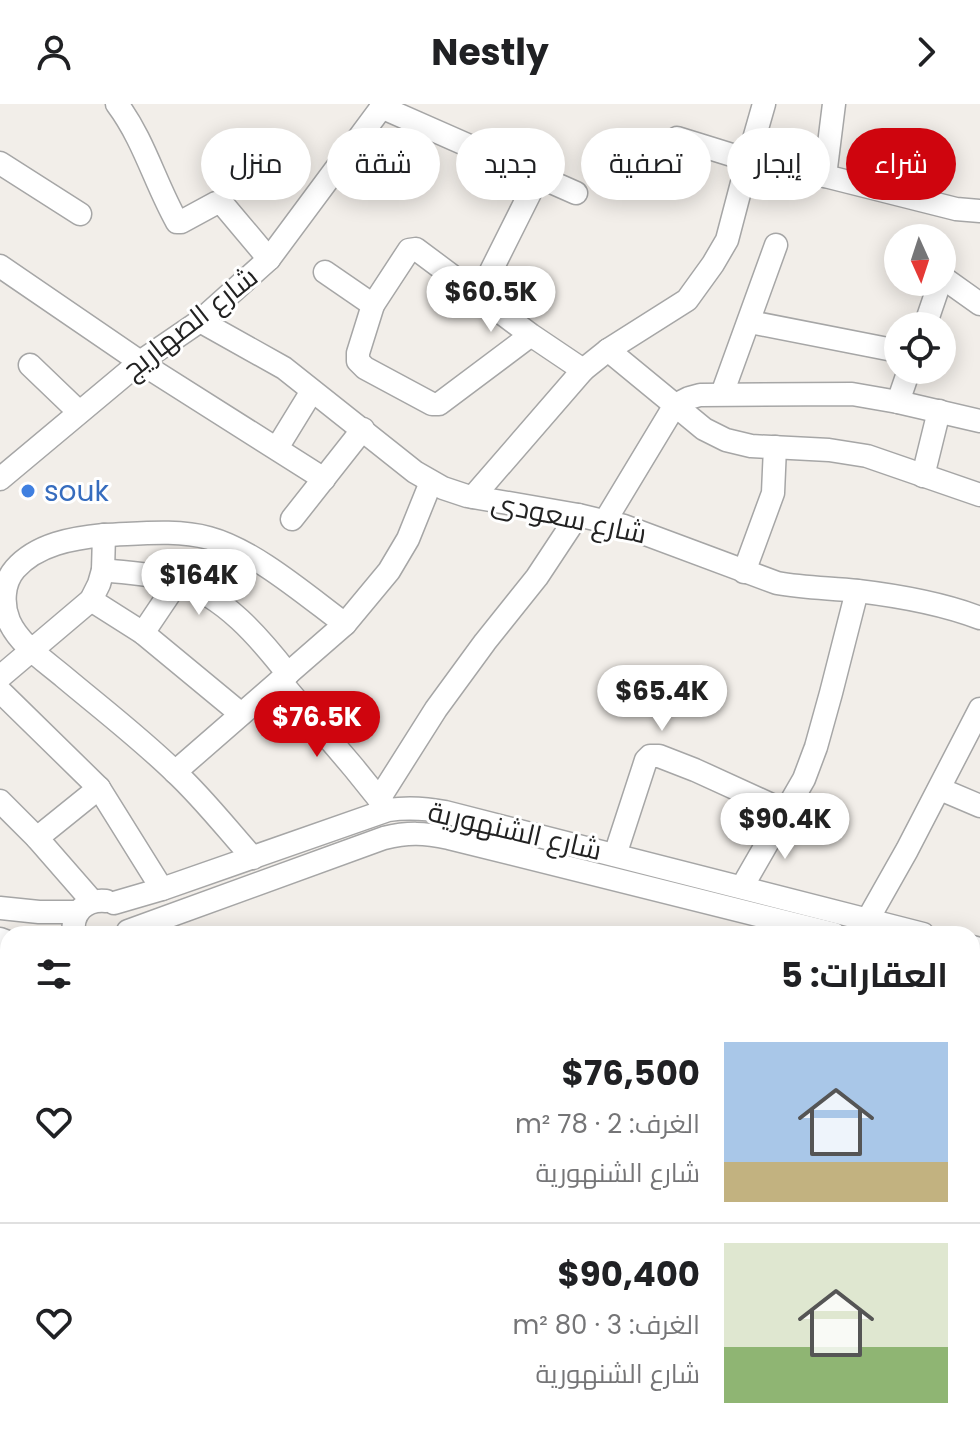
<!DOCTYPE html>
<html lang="ar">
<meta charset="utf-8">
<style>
:root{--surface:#fff;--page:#f2f2f2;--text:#202124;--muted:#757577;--line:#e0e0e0;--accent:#cf050e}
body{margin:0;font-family:Poppins,Cairo,sans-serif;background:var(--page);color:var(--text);direction:rtl;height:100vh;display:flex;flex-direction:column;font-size:30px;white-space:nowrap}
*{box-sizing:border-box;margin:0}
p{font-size:26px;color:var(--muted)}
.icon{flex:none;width:44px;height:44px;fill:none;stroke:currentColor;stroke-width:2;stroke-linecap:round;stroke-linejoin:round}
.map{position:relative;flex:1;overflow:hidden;direction:ltr}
.panel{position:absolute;left:0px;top:822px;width:980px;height:512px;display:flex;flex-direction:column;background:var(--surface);border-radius:24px 24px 0 0;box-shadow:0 4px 20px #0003;direction:rtl}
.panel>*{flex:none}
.hud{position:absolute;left:24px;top:24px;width:932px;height:72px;direction:rtl;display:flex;gap:16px}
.needle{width:52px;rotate:177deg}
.buttons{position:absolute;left:884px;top:120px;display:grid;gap:16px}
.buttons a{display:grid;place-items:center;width:72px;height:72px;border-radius:50%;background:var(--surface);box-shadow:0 4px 20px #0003;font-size:40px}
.price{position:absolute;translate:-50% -68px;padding:0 18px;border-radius:28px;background:#fff;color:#222;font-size:26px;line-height:52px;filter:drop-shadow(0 2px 4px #0008)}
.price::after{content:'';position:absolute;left:50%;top:48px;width:24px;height:18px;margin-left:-12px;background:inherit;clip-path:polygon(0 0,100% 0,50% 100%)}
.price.selected{background:var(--accent);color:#fff}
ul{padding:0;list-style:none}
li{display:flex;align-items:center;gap:24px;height:200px;padding:0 32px}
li+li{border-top:2px solid var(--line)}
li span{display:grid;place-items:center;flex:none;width:224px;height:160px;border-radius:0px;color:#555}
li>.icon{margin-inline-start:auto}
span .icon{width:96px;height:96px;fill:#fffc;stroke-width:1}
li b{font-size:34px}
h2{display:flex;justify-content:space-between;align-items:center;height:96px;padding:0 32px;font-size:34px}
.tag{padding:0 28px;border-radius:36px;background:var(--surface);box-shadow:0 4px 20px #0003;font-size:28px;line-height:72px}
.tag.selected{background:var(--accent);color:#fff}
header{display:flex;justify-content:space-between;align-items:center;height:104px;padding:0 32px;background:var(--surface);font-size:36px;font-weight:700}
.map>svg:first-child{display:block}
.residential{fill:#e0dfdf}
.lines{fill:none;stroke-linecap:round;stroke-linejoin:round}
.canal{stroke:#abd4de;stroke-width:16}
.minor-casing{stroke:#a6a6a6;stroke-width:25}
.highway-casing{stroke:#d82d6f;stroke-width:35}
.minor{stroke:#fff;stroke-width:22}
.highway{stroke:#e693a6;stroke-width:32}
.rail{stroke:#707070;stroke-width:5;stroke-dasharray:16 16;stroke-linecap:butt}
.shop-dot{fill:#3f7fe0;stroke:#fff;stroke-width:3}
.labels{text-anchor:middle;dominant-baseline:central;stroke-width:6;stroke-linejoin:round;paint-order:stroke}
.street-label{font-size:28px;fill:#222;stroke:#fff}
.shop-label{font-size:28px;fill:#366cbe;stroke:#fff;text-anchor:start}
</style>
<header><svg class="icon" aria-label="forward" viewBox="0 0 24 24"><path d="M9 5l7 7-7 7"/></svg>Nestly<svg class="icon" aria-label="person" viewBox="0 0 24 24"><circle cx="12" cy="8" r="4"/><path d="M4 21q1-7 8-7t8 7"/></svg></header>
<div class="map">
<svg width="980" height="1334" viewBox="0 0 980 1334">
<rect width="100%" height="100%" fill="#f2eee9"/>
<polygon class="residential" points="0,1002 8,1006 8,1326 644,1326 660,1334 0,1334"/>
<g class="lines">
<g class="canal">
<polyline points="0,943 8,947"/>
<polyline points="761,1326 777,1334"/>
</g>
<defs>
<g id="minor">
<path d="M 117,0 C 144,36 155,79 177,118 L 181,118 L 216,99 L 221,98 L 269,155"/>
<polyline points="764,0 748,56 825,72 956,105 980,107"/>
<polyline points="381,3 576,89"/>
<polyline points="0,59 80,110"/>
<polyline points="825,72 834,0"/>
<polyline points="0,162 152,266 324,375"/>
<polyline points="325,168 373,201"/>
<polyline points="942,173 980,200"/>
<polyline points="478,193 539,71"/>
<path d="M 200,217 L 284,264 L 415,368 L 443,384 L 467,392 L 578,411 L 624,422 L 777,479 C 804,484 831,484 858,487 C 900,492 941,499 980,514"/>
<polyline points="750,218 898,247"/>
<polyline points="925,222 940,178"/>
<polyline points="531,231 439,300 432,300 365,264 358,257 358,249 373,201 409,146 416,145 531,231 583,266"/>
<polyline points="608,246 704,325 726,336 751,342 829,346 867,352 980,391"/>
<polyline points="30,261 79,308"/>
<polyline points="722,290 776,141"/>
<polyline points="898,298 909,266"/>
<polyline points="277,344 312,287"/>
<polyline points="923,372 939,307"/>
<polyline points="0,375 140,258 200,217 269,155 384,0"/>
<polyline points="473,393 583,266 608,246 687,196 713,160 727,136 748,56 677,34"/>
<polyline points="292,415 363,325"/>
<polyline points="605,417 675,301 689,294 700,291 852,290 898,298 980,317"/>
<path d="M 104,431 C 138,430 176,425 209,434 C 254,446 307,492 345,520 L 389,467 L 408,435 L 431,378"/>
<path d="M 103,466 C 128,469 155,470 178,477 C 225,493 259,533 288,570"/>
<polyline points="744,468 773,389 775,343"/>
<polyline points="91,496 143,529 241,610"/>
<polyline points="143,529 178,477"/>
<path d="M 0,573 L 91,496 L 99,480 L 103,466 L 104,431 C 73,434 37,440 15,465 C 3,479 2,500 9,517 C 19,540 45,557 64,573 C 101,604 140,634 175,668 C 203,694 227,725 253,754"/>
<polyline points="280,577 354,664 387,705"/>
<polyline points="0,587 99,684 162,785"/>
<polyline points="175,668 345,520"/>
<polyline points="940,685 980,702"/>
<polyline points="379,695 436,605 485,538 537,473 578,411"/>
<polyline points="0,697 37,734 92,797"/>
<polyline points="37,734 99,684"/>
<polyline points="615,751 646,656 650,652 659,652 695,666 787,708"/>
<polyline points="742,783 804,675 816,643 831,589 857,487"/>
<path d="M 114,799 L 162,785 L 388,706 C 408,703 425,704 445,708 L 923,830"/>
<polyline points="0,804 39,808 78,808"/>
<polyline points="868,815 907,746 980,605"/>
<path d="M 128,827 L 384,734 C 409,728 424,729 449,734 L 834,830"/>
<path d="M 74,830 C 71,809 85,795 106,797"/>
<polyline points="0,835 8,838"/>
<polyline points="972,843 980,845"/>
<polyline points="972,869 980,872"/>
<polyline points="972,904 980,895"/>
<polyline points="972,937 980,928"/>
<polyline points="972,1053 980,1058"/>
<polyline points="972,1227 980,1231"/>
<polyline points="0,1293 8,1276"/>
<polyline points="972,1322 980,1326"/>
<polyline points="127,1326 140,1334"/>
<polyline points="54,1334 58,1326"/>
<polyline points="88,1334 92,1326"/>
<polyline points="311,1334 315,1326"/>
</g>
<g id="highway">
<polyline points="0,1025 8,1029"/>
<polyline points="0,1053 8,1057"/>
<polyline points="541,1326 557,1334"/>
<polyline points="598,1326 614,1334"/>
</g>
</defs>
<use href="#minor" class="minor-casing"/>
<use href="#highway" class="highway-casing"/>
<use href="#minor" class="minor"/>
<use href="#highway" class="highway"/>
<g class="rail">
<polyline points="0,870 8,874"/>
<polyline points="909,1326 925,1334"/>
</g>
</g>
<circle class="shop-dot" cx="28" cy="387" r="8"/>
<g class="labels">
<g class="street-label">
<text transform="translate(190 219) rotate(-38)">شارع الصهاريج</text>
<text transform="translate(569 414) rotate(12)">شارع سعودى</text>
<text transform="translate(515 727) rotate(13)">شارع الشنهورية</text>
</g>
<g class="shop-label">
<text x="44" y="387">souk</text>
</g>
</g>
</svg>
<div class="buttons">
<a><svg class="needle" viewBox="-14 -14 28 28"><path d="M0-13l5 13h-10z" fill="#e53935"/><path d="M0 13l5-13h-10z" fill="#757577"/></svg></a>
<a><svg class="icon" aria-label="locate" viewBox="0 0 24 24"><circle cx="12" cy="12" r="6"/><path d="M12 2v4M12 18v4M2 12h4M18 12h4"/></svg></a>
</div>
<b class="price" style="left:491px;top:230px">$60.5K</b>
<b class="price" style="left:199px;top:513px">$164K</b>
<b class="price" style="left:662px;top:629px">$65.4K</b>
<b class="price selected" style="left:317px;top:655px">$76.5K</b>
<b class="price" style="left:785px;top:757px">$90.4K</b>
<div class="hud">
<a class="tag selected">شراء</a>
<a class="tag">إيجار</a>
<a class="tag">تصفية</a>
<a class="tag">جديد</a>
<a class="tag">شقة</a>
<a class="tag">منزل</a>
</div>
<section class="panel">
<h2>العقارات: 5<svg class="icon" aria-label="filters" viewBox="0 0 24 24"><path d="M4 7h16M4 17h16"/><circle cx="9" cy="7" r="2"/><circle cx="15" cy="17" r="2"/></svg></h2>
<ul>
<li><span style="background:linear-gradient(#a9c7e8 75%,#c2b280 0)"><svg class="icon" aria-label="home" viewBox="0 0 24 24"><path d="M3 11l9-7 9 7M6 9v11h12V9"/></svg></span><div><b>$76,500</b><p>الغرف: 2 · 78 m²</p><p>شارع الشنهورية</p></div><svg class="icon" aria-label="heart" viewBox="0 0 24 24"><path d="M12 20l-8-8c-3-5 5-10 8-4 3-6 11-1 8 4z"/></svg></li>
<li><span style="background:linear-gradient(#dfe7d0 65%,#8fb573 0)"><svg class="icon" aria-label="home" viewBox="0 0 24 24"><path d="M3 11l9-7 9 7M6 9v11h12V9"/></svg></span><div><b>$90,400</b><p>الغرف: 3 · 80 m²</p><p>شارع الشنهورية</p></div><svg class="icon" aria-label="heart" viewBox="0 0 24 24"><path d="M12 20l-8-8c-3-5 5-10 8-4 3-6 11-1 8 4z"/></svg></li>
</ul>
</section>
</div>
